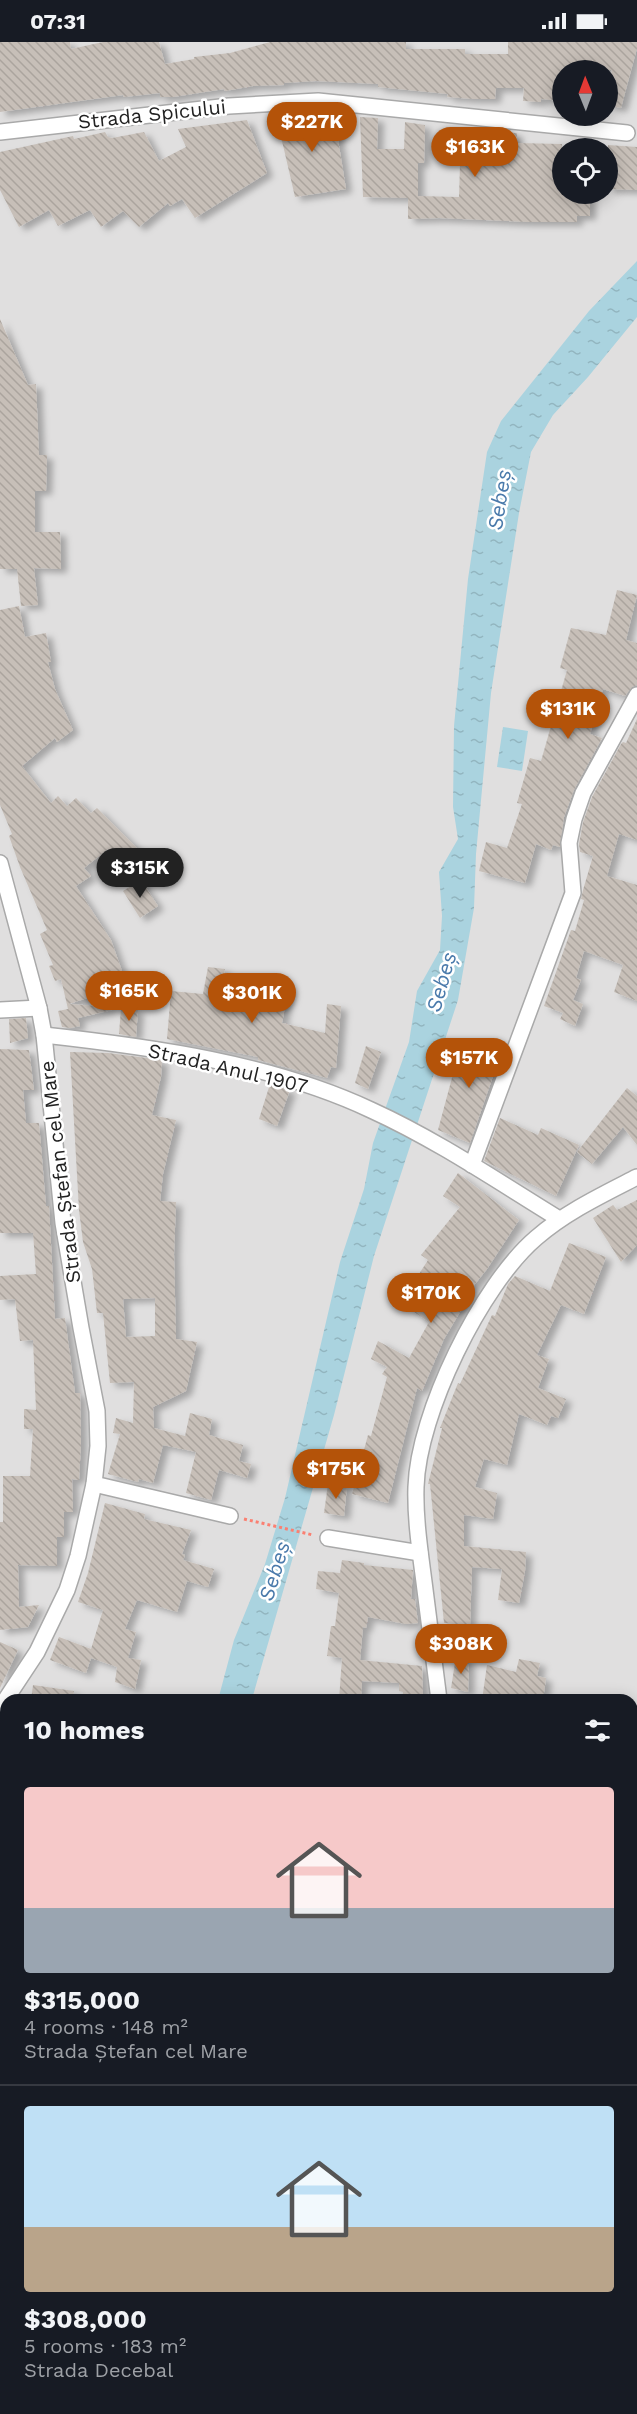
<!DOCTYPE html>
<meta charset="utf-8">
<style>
:root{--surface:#171b24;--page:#242831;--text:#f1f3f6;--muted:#9ea1a6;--line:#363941;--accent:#b45309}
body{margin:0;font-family:"Work Sans",sans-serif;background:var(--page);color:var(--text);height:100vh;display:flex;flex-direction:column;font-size:22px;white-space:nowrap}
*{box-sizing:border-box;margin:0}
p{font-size:20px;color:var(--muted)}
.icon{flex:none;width:33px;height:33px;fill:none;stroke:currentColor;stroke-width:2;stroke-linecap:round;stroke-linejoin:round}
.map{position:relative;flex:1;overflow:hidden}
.sheet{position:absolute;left:0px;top:1652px;width:638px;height:722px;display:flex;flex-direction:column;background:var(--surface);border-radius:18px 18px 0 0;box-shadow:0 3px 15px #0003}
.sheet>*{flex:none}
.needle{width:39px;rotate:359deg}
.fabs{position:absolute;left:552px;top:18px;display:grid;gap:12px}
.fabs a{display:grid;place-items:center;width:66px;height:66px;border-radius:50%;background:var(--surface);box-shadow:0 3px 15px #0003;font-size:30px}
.price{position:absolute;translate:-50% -51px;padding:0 14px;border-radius:21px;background:var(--accent);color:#fff;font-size:20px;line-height:39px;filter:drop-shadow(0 2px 3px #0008)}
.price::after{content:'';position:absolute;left:50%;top:36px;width:18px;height:14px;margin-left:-9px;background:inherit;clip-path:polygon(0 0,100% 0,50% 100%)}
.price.current{background:#222;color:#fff}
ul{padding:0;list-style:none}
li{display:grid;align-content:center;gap:12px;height:318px;padding:0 24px}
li+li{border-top:2px solid var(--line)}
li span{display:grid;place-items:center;height:186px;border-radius:6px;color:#555}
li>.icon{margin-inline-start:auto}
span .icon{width:108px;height:108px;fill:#fffc;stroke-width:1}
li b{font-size:26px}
h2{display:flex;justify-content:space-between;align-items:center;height:72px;padding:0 24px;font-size:26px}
.status{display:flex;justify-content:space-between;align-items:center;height:42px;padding:0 30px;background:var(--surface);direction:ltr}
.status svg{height:16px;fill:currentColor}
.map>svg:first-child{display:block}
.residential{fill:#e0dfdf;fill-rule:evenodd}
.parking{fill:#e2e2e2}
.plaza{fill:url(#plaza-grid)}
.water{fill:url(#water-ripples)}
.building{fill:url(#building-back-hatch);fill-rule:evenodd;filter:url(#shadow)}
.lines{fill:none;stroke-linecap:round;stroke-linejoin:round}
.minor-casing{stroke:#a9a9a9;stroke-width:18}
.primary-casing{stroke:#a06b00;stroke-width:27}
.path{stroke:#fa8072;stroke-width:3;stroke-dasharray:3 3;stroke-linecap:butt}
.minor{stroke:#fff;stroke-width:15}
.primary{stroke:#fcd6a4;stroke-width:24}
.labels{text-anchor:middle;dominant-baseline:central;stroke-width:5;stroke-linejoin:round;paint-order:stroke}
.street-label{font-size:20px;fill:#222;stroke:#fff}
.water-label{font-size:21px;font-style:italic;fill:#4a7aab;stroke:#fff}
</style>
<div class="status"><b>07:31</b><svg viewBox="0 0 49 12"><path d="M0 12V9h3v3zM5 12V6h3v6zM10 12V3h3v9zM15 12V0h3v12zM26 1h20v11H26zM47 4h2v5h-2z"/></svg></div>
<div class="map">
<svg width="637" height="2372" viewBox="0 0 637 2372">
<defs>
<pattern id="plaza-grid" width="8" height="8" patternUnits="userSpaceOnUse" patternTransform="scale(1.5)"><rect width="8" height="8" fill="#dddde8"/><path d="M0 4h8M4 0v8" fill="none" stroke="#bdbdc7"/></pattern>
<pattern id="water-ripples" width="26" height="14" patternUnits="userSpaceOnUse" patternTransform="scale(1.5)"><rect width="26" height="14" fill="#aad3df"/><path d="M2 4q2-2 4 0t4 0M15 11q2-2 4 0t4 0" fill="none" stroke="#92b5bf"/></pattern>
<pattern id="building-back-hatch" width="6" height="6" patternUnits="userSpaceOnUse" patternTransform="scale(1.5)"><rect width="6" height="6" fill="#c7bfb8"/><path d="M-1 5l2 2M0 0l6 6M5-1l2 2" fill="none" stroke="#aba49e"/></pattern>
<filter id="shadow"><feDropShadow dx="6" dy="4" stdDeviation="3" flood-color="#0004"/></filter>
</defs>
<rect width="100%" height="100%" fill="#f2efe9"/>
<path class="residential" d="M 0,0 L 637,0 L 637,2372 L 0,2372 ZM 562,28 L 608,28 L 608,74 L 562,74 ZM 562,106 L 608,106 L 608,152 L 562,152 ZM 6,1658 L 632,1658 L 632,2367 L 6,2367 Z"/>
<polygon class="parking" points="486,2367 536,2367 551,2372 508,2372"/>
<polygon class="plaza" points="292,2367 352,2369 353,2367 486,2367 508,2372 291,2372"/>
<g class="water">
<polygon points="637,219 637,275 588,335 553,373 531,410 519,471 491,651 476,812 474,866 458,958 374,1214 334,1373 252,1657 218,1658 234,1598 265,1522 285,1456 340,1220 364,1147 373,1101 409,1000 417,949 440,908 442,874 439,830 458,797 453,765 454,684 468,537 487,410 501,379 589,269"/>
<polygon points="503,685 528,689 522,729 497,725"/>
<polygon points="6,2176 6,2367 41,2367 42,2372 0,2372 0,2185"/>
</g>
<g class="building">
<polygon points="0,0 70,0 71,7 103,0 159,0 165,22 194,17 194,15 230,11 270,0 406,0 406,7 465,7 465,12 508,12 508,0 637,0 637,6 621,66 608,63 608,48 612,28 562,28 562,59 541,57 541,60 523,59 524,46 496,46 495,57 474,57 447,55 448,52 378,45 378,42 316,39 284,41 284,43 253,44 225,49 224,47 173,55 160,55 160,51 124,55 123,53 0,70"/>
<polygon points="294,71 294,73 334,73 346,147 295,155 276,73"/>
<polygon points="360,75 378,76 377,107 404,107 405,80 425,83 424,121 418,121 418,154 459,155 461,88 517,91 517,101 562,102 562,152 590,152 590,174 577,174 577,180 528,180 439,176 408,177 408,156 363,155"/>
<polygon points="247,78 267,131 195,176 182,157 170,164 168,161 139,185 123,169 101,185 90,168 58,184 49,168 19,185 0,148 0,110 73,94 74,97 105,90 108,95 112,96 144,90 159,119 186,105 178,87"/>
<polygon points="608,103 637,105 637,148 608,147"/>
<polygon points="0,277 28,343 36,342 39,413 47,413 46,449 35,449 35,490 60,490 61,527 34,526 38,563 21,564 17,527 0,527"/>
<polygon points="617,548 637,553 626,598 637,601 637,643 632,645 625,654 603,647 590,692 602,696 574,748 564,775 560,805 553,803 551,808 536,802 525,841 479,829 486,800 507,806 522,762 517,761 530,716 541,719 567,628 560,626 571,586 606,593"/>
<polygon points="19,564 25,595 46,591 51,620 48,620 55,647 73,688 57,700 55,696 22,724 51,761 58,754 67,764 76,756 91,771 97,766 142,811 128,827 108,807 84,826 91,834 76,844 111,898 127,943 69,962 112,965 112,968 78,976 80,984 70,986 62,985 58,969 68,967 61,937 55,939 49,924 53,923 40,892 47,888 20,825 9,794 12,792 0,763 0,568"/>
<polygon points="637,677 637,798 619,792 607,834 637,843 637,959 614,950 623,923 584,909 576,936 581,938 573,958 583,962 575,984 560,977 563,971 544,964 571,888 575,889 584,858 581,857 583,848 593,814 580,810 579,802 583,780 592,755 621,702 623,700 626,701"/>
<polygon points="141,838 158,864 140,876 123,849"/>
<polygon points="208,925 225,927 224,932 271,939 271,942 289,944 282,981 325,991 327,962 341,964 336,1026 331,1025 327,1036 258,1018 258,1015 167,997 171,949 203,952"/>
<polygon points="121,966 138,967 136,995 119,992"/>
<polygon points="26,976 28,996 10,1001 9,977"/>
<polygon points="482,998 503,1005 470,1101 438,1088 461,1002 480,1007"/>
<polygon points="366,1004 381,1010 368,1047 355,1041"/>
<polygon points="0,1007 29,1008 34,1048 23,1048 26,1081 39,1081 46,1164 49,1164 55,1277 65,1276 75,1351 80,1351 81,1400 79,1438 72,1437 73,1470 64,1470 64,1495 57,1495 57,1524 18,1523 19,1565 39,1563 28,1585 0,1588 0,1480 3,1480 3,1434 30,1434 33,1387 24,1387 24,1367 36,1368 33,1298 20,1299 15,1257 0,1258 0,1234 36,1232 33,1191 0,1191"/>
<path d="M 70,1010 L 108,1011 L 162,1018 L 161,1035 L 152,1073 L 176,1078 L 163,1132 L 160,1159 L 176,1160 L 174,1212 L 176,1297 L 197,1300 L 186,1349 L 153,1365 L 154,1386 L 185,1394 L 190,1371 L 212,1377 L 209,1393 L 243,1403 L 239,1419 L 251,1422 L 247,1436 L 219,1428 L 211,1458 L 186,1451 L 196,1410 L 163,1403 L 153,1441 L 139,1437 L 138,1440 L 108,1432 L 120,1392 L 113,1391 L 116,1376 L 133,1381 L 134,1340 L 110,1341 L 103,1271 L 97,1271 L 92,1227 L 83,1200 L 79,1168 ZM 155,1256 L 155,1294 L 126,1295 L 123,1257 Z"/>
<polygon points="270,1042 290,1048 277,1084 259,1077"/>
<polygon points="627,1046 637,1054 637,1103 623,1085 592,1122 577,1110"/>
<polygon points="500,1076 538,1093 541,1086 579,1103 556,1154 484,1119"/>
<polygon points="458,1131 519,1178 487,1227 471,1247 473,1248 444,1297 422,1349 417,1346 388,1461 352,1452 368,1393 371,1394 387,1335 382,1332 387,1325 371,1317 378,1299 409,1316 429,1280 408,1266 419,1248 412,1243 428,1218 421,1213 460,1165 443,1154"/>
<polygon points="637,1158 637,1203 621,1220 593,1176 613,1163 617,1168"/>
<polygon points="569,1201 606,1215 584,1272 561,1263 537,1313 549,1317 538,1346 566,1357 558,1376 551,1374 547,1383 519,1372 507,1423 484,1417 475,1445 497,1451 493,1477 464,1473 464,1504 526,1510 525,1529 519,1561 498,1558 502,1527 472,1525 470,1583 444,1581 430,1442 428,1442 442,1386 440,1386 458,1341 460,1342 492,1273 495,1274 508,1242 515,1234 550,1249"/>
<polygon points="328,1442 347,1444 344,1474 324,1471"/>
<polygon points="105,1461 145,1472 144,1477 191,1488 182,1512 185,1513 183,1518 214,1527 208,1545 187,1539 177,1570 137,1558 125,1587 136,1590 128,1616 141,1618 135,1647 115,1640 117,1625 91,1616 86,1631 50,1618 59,1595 91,1607 103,1568 78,1560 88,1531"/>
<polygon points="342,1518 364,1521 364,1523 413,1528 411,1557 415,1557 418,1581 406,1582 368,1575 366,1586 363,1585 360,1618 422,1624 423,1656 403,1656 403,1650 399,1649 399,1641 362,1639 361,1658 339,1658 342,1616 327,1614 331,1584 335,1584 339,1551 316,1547 318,1529 340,1531"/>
<polygon points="0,1600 18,1608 0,1646"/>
<polygon points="456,1615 469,1618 468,1650 451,1646"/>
<polygon points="519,1617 540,1621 537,1634 546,1636 543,1658 482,1658 487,1623 516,1630"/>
<polygon points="33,1643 74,1649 73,1658 31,1658"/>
</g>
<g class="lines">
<defs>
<g id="minor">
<polyline points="0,90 229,64 318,59 627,91"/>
<polyline points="0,821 39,966 44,993 63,1181 81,1286 97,1369 98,1404 94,1442 78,1514 67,1548 37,1610 0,1666"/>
<polyline points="0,968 39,966"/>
<path d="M 44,993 C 152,1005 271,1021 371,1068 C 437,1098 497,1139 559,1177"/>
<polyline points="472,1123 573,851 569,801 574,777 583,751 637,653"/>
<polyline points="94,1442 230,1474"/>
<polyline points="328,1496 420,1511"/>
<path d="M 439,1658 C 434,1618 429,1579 424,1540 C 420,1509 415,1476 416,1445 C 418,1372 481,1243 536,1196 C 566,1170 602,1153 637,1135"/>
<polyline points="632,2088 637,2079"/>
<polyline points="632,2214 637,2220"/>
<polyline points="632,2291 637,2277"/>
<polyline points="278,2372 279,2367"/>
</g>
<g id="primary">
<polyline points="0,2282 6,2284"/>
<polyline points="632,2357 637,2360"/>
<polyline points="584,2367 598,2372"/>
</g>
</defs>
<use href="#minor" class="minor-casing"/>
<use href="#primary" class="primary-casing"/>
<polyline class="path" points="244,1477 313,1493"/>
<use href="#minor" class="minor"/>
<use href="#primary" class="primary"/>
</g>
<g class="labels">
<g class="street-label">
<text transform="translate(152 72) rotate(-6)">Strada Spicului</text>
<text transform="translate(228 1026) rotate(13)">Strada Anul 1907</text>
<text transform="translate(60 1130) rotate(-97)">Strada Ștefan cel Mare</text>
</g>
<g class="water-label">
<text transform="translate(499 458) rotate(-81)">Sebeș</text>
<text transform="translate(441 940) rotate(-74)">Sebeș</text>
<text transform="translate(274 1529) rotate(-73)">Sebeș</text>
</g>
</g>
</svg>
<div class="fabs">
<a><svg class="needle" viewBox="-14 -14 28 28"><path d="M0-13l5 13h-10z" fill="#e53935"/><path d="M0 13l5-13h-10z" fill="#9ea1a6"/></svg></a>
<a><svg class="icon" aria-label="locate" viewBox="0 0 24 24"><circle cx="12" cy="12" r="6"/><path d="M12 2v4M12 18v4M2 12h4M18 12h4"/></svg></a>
</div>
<b class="price" style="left:312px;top:111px">$227K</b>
<b class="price" style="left:475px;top:136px">$163K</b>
<b class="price" style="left:568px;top:698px">$131K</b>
<b class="price current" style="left:140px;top:857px">$315K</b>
<b class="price" style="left:129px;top:980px">$165K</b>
<b class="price" style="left:252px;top:982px">$301K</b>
<b class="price" style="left:469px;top:1047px">$157K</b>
<b class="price" style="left:431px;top:1282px">$170K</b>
<b class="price" style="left:336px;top:1458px">$175K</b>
<b class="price" style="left:461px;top:1633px">$308K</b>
<section class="sheet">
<h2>10 homes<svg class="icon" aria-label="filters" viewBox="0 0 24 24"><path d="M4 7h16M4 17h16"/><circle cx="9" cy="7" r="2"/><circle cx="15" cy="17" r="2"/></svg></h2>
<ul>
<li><span style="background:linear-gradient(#f6c9c9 65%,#9aa5b1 0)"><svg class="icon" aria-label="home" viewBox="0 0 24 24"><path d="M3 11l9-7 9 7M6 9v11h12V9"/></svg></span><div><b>$315,000</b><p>4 rooms · 148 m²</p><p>Strada Ștefan cel Mare</p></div></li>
<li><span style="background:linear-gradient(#bfe0f5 65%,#b9a48a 0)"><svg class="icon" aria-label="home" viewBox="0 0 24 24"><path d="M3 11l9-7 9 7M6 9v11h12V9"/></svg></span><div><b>$308,000</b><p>5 rooms · 183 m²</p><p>Strada Decebal</p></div></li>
</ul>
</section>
</div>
